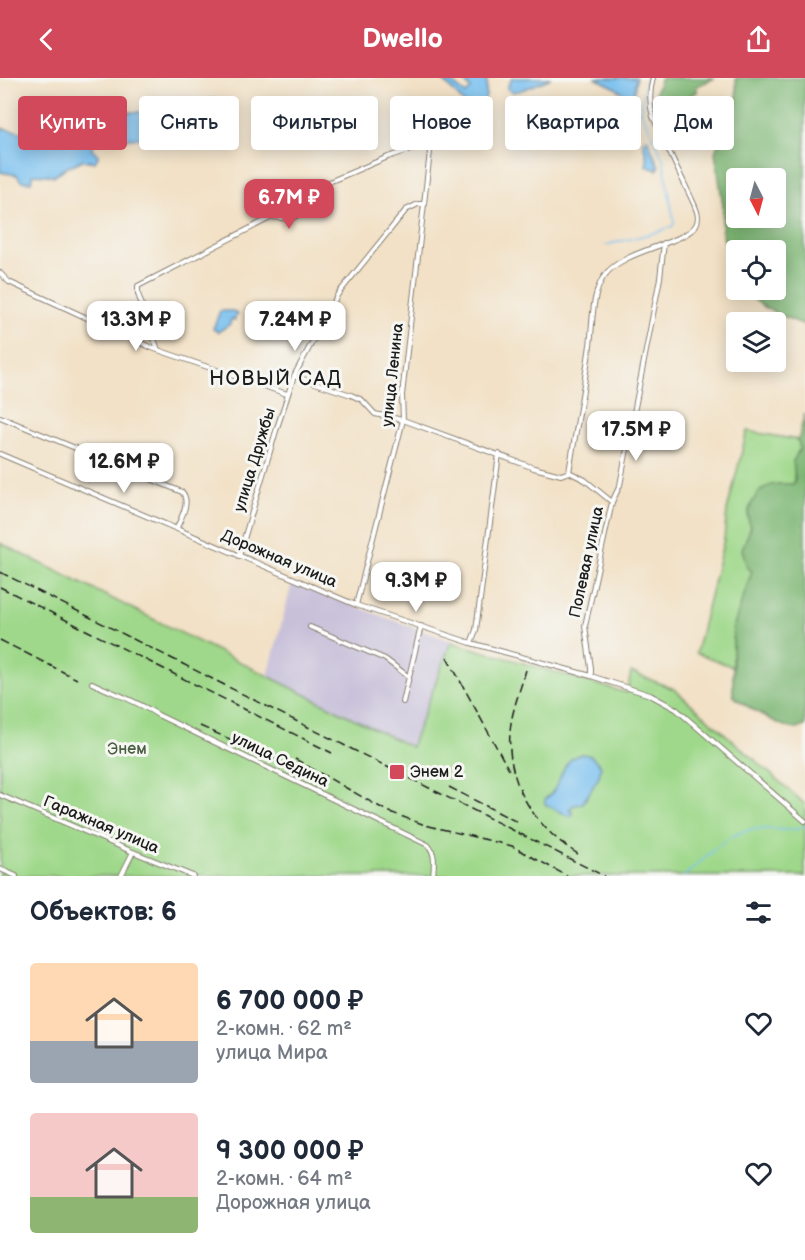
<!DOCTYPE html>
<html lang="ru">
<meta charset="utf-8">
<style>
:root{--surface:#fff;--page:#f2f2f3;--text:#1f2937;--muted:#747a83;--accent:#d1495b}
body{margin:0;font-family:"Balsamiq Sans",sans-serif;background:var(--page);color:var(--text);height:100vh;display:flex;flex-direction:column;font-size:22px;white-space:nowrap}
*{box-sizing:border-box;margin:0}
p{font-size:20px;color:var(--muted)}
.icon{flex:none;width:33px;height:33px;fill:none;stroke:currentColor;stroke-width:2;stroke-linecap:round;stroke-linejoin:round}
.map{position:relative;height:798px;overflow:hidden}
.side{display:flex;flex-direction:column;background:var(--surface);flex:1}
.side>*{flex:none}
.guide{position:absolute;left:18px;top:18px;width:770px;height:54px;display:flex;gap:12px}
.needle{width:39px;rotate:174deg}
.buttons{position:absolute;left:726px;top:90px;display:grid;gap:12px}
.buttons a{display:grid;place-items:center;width:60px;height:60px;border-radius:6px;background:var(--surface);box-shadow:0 3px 15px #0003;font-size:30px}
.price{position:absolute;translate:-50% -51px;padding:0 14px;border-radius:12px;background:#fff;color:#222;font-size:20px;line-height:39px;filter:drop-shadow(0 2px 3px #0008)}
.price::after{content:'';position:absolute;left:50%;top:36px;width:18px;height:14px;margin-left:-9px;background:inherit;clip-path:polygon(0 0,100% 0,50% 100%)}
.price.on{background:var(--accent);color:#fff}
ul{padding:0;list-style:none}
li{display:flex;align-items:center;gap:18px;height:150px;padding:0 30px}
li span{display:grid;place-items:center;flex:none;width:168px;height:120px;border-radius:6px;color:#555}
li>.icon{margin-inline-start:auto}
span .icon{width:72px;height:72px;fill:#fffc;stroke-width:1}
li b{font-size:26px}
h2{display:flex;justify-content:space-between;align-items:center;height:72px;padding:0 30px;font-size:26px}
.pill{padding:0 21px;border-radius:6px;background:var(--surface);box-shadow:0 3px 15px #0003;font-size:21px;line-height:54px}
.pill.on{background:var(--accent);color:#fff}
header{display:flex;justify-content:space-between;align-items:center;height:78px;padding:0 30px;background:var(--accent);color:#fff;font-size:27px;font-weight:700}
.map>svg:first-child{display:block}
.industrial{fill:#c7c0d9}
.green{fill:#9fd88a;stroke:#5e7a53;stroke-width:1.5}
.forest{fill:#7fb876;stroke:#4e6a49;stroke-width:1.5;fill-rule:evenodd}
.water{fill:#78c0f0;stroke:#4a6e86;stroke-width:1.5}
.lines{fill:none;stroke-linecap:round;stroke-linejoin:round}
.stream{stroke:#78c0f0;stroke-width:1.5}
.street-casing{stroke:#877e71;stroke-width:6}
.street{stroke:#fff;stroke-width:4}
.rail{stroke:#1c1c1c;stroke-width:1.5;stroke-dasharray:9 4.5;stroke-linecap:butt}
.poi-dot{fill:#d1495b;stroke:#f6f6f2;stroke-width:2}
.labels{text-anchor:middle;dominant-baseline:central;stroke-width:6;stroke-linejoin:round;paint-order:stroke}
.street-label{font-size:16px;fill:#1c1c1c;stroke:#f6f6f2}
.park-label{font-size:16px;fill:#4a5e42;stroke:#f6f6f2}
.poi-label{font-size:16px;fill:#1c1c1c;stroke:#f6f6f2;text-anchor:start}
.quarter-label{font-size:20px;letter-spacing:1.5px;fill:#1c1c1c;stroke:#f6f6f2}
</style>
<header><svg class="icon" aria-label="back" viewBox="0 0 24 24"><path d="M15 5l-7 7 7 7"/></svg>Dwello<svg class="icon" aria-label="share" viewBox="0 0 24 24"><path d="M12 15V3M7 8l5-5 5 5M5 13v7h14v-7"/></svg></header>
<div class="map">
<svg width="805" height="798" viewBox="0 0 805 798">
<rect width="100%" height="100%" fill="#f6f6f2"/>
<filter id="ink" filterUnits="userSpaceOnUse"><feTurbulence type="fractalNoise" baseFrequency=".0167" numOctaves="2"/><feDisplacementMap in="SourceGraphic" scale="12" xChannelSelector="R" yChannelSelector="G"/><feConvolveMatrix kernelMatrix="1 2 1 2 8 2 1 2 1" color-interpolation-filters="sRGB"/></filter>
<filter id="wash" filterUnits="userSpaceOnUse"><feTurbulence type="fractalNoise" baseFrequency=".008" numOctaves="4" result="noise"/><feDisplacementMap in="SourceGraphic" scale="24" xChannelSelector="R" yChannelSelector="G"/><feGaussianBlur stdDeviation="1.35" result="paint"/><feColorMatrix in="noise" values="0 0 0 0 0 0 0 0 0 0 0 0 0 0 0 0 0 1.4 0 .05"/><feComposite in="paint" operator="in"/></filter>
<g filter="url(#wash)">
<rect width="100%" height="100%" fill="#f2e1c6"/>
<polygon class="industrial" points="1,481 264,613 292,505 431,556 577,605 531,723 655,797 561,798 509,770 457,757 436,763 50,599 0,536"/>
<g class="green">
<path d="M 747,353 L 798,362 L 800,371 L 797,375 L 793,407 C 776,405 762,406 753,423 C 748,433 746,438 751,449 L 746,462 L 753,492 L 733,550 L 733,589 L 696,575 L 724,461 L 727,433 Z"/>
<polygon points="0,465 411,669 451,564 627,615 631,594 674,611 805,726 805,798 0,798"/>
</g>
<g class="forest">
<path d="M 661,0 L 715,0 L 697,8 L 697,14 C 682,21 666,33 655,15 Z"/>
<path d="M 736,0 L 805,0 L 805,247 C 785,239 759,231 746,212 L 776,212 L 776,172 L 736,172 L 736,198 L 732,191 L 722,154 L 723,127 L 715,74 L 728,40 L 735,30 L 737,23 ZM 776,100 L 776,140 L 736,140 L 736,100 Z"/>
<path d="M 805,335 L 805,648 C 800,649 796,651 791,650 C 780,648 739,625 733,617 L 733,550 L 752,493 L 747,490 L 742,471 L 751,449 C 746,438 748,433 753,423 C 762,405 776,405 793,406 L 795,401 L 793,383 L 800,371 L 798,362 Z"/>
</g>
<g class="water">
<polygon points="441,0 454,0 457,4 453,1 452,5 466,16 471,11 467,7 466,4 469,0 487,0 486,18 481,31 473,36 466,35 464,25"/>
<path d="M 512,0 L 551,0 C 542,4 519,15 511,14 L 507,10 Z"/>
<polygon points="595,0 636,0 634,16 627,18 614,9"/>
<path d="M 214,21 L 219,25 L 222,37 L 209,51 L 186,56 L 174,63 C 146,57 121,61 93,65 L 92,71 L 99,77 L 95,84 L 82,82 C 72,88 62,90 55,98 L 34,96 L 31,104 L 21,103 L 17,97 L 0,94 L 0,50 L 56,61 L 73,53 L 79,43 L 95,43 L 121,34 L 144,34 L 167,26 Z"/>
<polygon points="647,60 659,89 657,92 646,88 647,83 643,63"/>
<polygon points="220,233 233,233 238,237 235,239 235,242 231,241 230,246 218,254 213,251"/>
<path d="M 582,676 L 591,678 L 601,688 L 599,699 L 583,725 L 572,728 L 569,732 L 573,734 L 572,738 L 568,738 L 545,726 L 545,721 C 563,710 558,681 582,676 Z"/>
</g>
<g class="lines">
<g class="stream">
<polyline points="594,29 625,33 641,33 663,80 674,144 673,148 658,154 606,167"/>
<polyline points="641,32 646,0"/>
<path d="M 684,798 C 705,782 726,754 754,751 C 771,749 789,756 805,748"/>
</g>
</g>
</g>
<g filter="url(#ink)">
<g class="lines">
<defs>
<g id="street">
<polyline points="0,195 9,204 152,270 287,316"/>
<polyline points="158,272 138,216 138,208 272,139 290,141 315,128 315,118 329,104 388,79 431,65 457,38"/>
<polyline points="294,298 351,317 362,322 375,336 403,342 534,390 561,397 569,394 585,402 612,424"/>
<path d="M 0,339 L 182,414 C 191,424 181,439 177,450"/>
<polyline points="0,376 356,527 471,565 591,598 650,617 676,631 805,743"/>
<path d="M 569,394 C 576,352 584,310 590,267 C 593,246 591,215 605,197 C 623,172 685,166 696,147 C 700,140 697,133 694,126 L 653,39 C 649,25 649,14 653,0"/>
<polyline points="239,478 276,353 294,298 338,216 406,132 418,126 425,126"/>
<polyline points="356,527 403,342 402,317 431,65"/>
<polyline points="310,549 385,581 409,599"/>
<polyline points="471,565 476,552 499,376"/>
<polyline points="591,598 591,590 585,548 612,424 620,407 660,200 664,165"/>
<path d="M 92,605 C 115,616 137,623 158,637 L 428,767 C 436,776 434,786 433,798"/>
<polyline points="403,624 421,548"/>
<polyline points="0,717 133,774 193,798"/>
<polyline points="0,791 16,798"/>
<polyline points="121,798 133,774"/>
</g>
</defs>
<use href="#street" class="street-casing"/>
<use href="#street" class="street"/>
<g class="rail">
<polyline points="0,494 604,798"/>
<polyline points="0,509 332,675"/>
<polyline points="0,562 77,601"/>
<polyline points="447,579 509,692"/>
<path d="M 526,592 C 521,609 514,627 511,645 C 503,700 532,748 578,776"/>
<polyline points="200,648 302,693"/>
<polyline points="295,681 387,733 425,747 512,768 567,798"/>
<polyline points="449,709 517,744"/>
</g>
</g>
</g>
<rect class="poi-dot" x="389" y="686" width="16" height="16" rx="3"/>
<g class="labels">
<g class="street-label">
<text transform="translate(393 297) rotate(-84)">улица Ленина</text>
<text transform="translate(255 382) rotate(-73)">улица Дружбы</text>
<text transform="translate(279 481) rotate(23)">Дорожная улица</text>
<text transform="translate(587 484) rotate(-78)">Полевая улица</text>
<text transform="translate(280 682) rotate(26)">улица Седина</text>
<text transform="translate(101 747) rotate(23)">Гаражная улица</text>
</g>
<g class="park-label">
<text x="127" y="671">Энем</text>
</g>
<g class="poi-label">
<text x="410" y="694">Энем 2</text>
</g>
<g class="quarter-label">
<text x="276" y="301">НОВЫЙ САД</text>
</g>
</g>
</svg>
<div class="buttons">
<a><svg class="needle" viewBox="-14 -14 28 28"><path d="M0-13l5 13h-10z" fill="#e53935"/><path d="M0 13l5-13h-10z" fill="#747a83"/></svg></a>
<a><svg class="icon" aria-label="locate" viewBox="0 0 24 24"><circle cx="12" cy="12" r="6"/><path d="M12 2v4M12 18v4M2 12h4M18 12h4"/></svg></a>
<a><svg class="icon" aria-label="layers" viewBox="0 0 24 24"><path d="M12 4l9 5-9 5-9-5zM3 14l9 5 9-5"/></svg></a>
</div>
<b class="price on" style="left:289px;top:152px">6.7M ₽</b>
<b class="price" style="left:136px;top:274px">13.3M ₽</b>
<b class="price" style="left:295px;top:274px">7.24M ₽</b>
<b class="price" style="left:636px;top:384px">17.5M ₽</b>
<b class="price" style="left:124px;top:416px">12.6M ₽</b>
<b class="price" style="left:416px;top:535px">9.3M ₽</b>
<div class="guide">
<a class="pill on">Купить</a>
<a class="pill">Снять</a>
<a class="pill">Фильтры</a>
<a class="pill">Новое</a>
<a class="pill">Квартира</a>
<a class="pill">Дом</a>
</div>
</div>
<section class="side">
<h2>Объектов: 6<svg class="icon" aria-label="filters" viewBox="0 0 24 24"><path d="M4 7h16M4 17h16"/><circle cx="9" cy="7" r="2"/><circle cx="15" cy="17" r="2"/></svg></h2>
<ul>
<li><span style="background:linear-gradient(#ffd9b3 65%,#9aa5b1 0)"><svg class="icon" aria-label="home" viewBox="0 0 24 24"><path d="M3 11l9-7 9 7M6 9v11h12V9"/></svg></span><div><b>6 700 000 ₽</b><p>2-комн. · 62 m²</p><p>улица Мира</p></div><svg class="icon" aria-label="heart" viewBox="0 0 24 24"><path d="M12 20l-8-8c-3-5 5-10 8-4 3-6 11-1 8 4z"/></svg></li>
<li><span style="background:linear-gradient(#f6c9c9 70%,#8fb573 0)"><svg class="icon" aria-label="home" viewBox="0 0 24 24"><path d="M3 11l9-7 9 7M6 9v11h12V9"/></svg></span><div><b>9 300 000 ₽</b><p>2-комн. · 64 m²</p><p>Дорожная улица</p></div><svg class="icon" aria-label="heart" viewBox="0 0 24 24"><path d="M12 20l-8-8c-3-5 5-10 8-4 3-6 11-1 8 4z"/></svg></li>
</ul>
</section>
